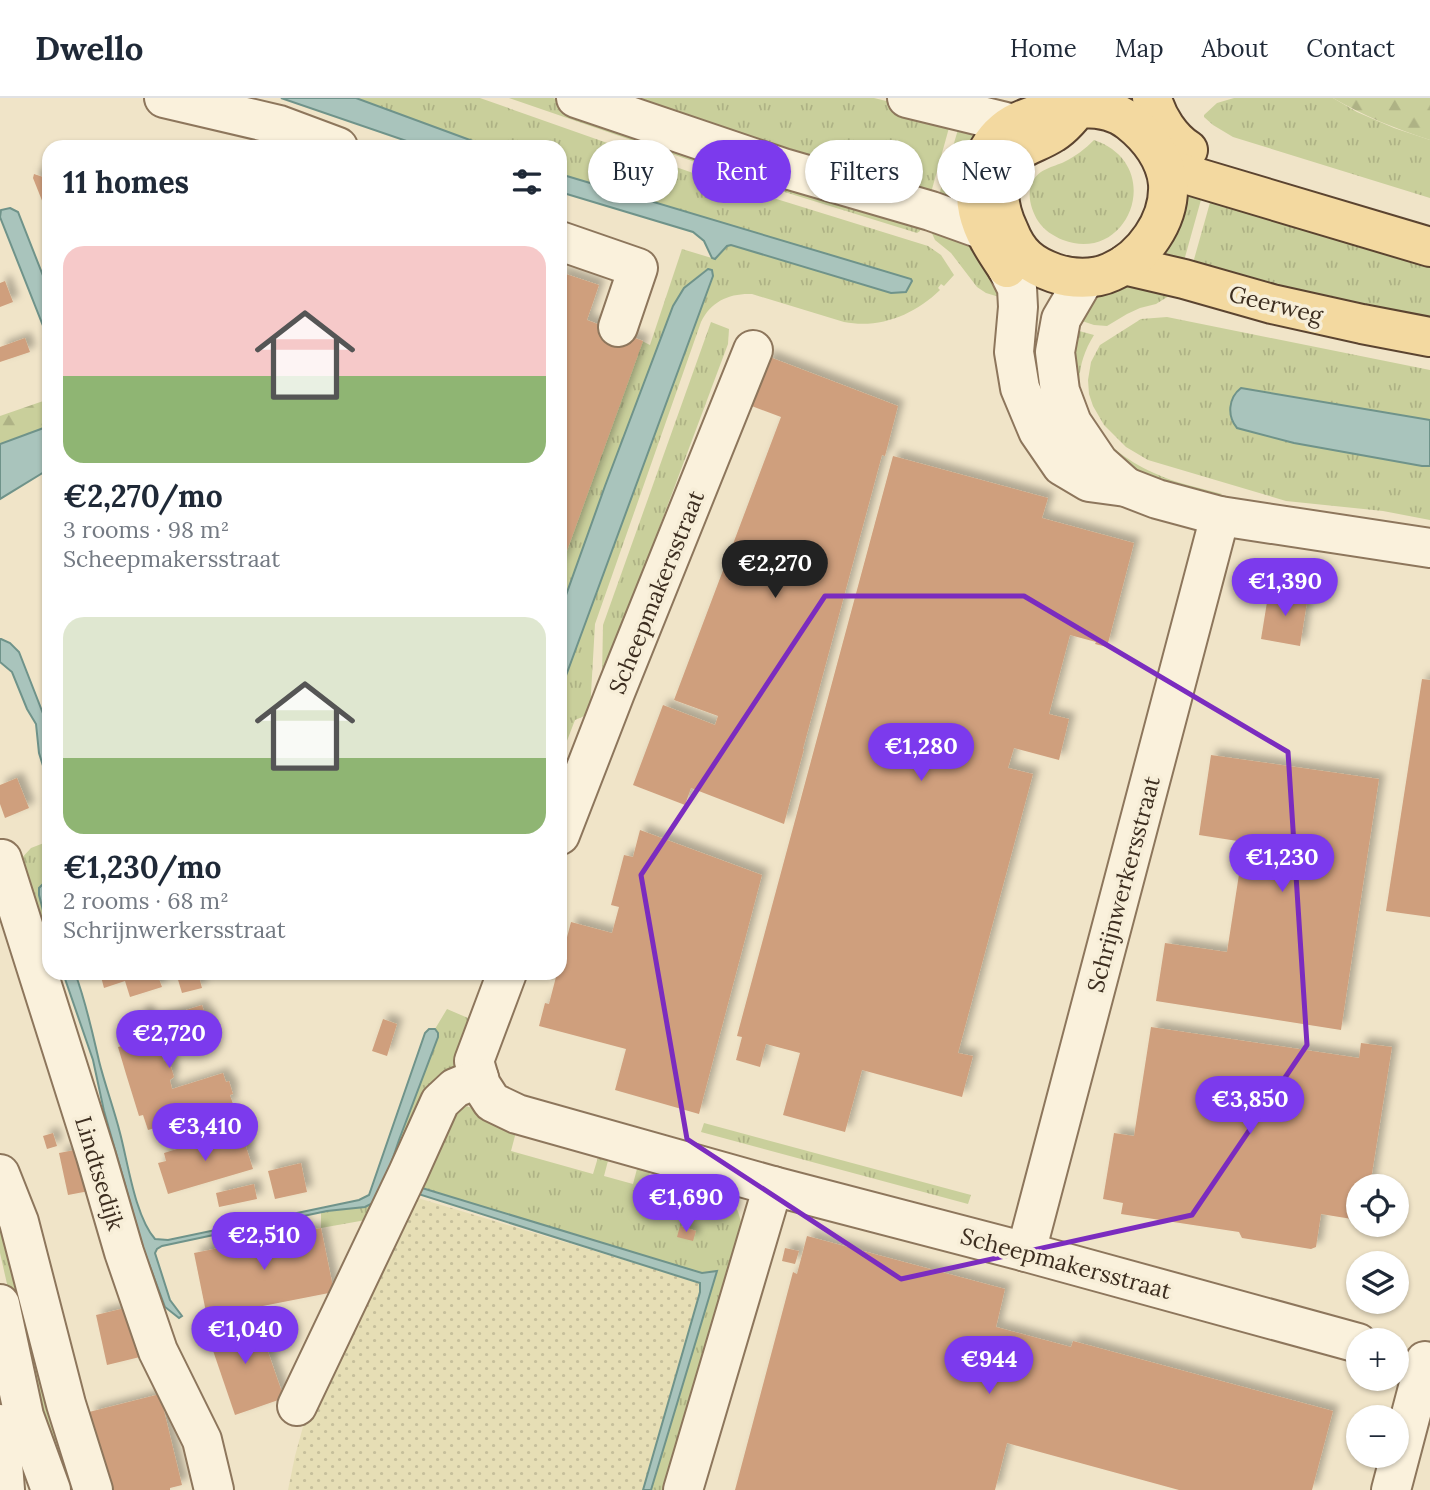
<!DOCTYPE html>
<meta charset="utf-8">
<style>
:root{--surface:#fff;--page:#f6f6f7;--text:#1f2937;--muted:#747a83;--line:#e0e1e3;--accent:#7c3aed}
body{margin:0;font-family:Lora,serif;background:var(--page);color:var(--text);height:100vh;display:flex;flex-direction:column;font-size:26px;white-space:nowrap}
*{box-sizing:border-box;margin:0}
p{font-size:23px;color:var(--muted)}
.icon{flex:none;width:38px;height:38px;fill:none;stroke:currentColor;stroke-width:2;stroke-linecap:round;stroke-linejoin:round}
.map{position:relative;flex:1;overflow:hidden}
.drawer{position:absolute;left:42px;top:42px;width:525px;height:840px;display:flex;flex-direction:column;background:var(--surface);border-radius:21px;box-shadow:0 2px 5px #0004}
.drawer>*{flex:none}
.banner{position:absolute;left:588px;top:42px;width:665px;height:63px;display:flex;gap:14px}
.tools{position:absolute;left:1346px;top:1076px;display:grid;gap:14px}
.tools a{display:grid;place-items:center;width:63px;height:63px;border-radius:50%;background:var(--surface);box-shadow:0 2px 5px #0004;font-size:35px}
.price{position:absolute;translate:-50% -60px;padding:0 16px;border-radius:24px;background:var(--accent);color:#fff;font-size:23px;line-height:46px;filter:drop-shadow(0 2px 4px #0008)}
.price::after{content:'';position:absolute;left:50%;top:42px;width:21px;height:16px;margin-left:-10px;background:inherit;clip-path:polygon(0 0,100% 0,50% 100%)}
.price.selected{background:#222;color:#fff}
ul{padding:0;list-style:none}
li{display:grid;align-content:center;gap:14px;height:371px;padding:0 21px}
li span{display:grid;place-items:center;height:217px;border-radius:21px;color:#555}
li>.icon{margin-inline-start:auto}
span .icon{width:126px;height:126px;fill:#fffc;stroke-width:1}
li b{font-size:30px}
h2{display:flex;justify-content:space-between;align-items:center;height:84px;padding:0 21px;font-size:30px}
.tag{padding:0 24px;border-radius:32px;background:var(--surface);box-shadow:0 2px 5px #0004;font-size:24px;line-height:63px}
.tag.selected{background:var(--accent);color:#fff}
header{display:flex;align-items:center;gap:42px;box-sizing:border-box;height:98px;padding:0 35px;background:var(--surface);border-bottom:2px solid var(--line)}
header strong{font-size:33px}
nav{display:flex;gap:38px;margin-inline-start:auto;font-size:24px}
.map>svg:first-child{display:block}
.farmland{fill:url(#farmland-dots)}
.grass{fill:url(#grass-tufts)}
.forest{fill:url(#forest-firs)}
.water{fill:#a9c4bc;stroke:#6f938a;stroke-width:2}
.building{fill:#cf9f7d;filter:url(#shadow)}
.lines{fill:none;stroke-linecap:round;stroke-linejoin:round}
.minor-casing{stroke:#8d765c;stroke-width:42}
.major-casing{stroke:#5b4430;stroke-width:42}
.minor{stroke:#faf1dc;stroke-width:38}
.major{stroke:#f3d9a0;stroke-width:38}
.marked{fill:none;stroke:#7b2cbf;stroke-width:5;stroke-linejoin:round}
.labels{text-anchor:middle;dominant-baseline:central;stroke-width:7;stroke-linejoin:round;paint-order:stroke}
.street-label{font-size:23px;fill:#3d2e20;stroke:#f7eed8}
</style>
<header>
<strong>Dwello</strong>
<nav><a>Home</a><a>Map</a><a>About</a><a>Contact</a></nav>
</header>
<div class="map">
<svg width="1430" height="1392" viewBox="0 0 1430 1392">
<defs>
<pattern id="farmland-dots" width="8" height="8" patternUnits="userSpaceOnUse" patternTransform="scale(1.75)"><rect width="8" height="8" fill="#e6deb5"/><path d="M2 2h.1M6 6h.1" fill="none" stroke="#c6bf9b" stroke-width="1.8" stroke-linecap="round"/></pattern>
<pattern id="grass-tufts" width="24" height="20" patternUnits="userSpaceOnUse" patternTransform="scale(1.75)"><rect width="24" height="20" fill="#c9cf9b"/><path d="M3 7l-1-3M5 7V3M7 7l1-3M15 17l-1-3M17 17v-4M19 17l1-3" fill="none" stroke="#aeb285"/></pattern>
<pattern id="forest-firs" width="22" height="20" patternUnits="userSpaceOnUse" patternTransform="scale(1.75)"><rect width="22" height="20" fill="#c9cf9b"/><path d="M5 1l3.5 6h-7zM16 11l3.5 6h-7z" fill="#aeb285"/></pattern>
<filter id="shadow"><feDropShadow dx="6" dy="-6" stdDeviation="3.5" flood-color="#0004"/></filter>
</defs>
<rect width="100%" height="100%" fill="#f0e4c8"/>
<polygon class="farmland" points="408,1097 701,1185 700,1194 643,1392 288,1392 295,1358 307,1314"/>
<g class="grass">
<polygon points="356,0 480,0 613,47 602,80 600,80 597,87 560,76 560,49 489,49"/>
<polygon points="509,0 553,0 672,42 923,120 920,133 917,135 759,86"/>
<polygon points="612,0 874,0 952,19 929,102"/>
<polygon points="1234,0 1333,0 1357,14 1394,30 1430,42 1430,100 1233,39 1213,27 1204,19 1204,17 1217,5"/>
<polygon points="961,21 994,29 967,113 937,104"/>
<path d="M 1094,42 C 1167,67 1129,167 1063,142 C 1053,138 1044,132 1038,123 C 1031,112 1026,95 1033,83 C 1039,71 1053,69 1064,64 C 1076,58 1085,51 1094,42 Z"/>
<path d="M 621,50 L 696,76 L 928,148 L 941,157 L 954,177 L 944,188 L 941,186 L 938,190 L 940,192 C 914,217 880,231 844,224 L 752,196 C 730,195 711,203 701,224 L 595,526 L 590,613 L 589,616 L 575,622 L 560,661 L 560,594 L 713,178 L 712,172 L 707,171 C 693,182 681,191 673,208 L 605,388 L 560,514 L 560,471 L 642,243 L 650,247 L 682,151 L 715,161 L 728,148 L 731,147 L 891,195 L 903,195 L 911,181 L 606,90 Z"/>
<polygon points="1204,91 1182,170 1153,157 1178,97"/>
<polygon points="1213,94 1430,159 1430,228 1191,172"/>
<polygon points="929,129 965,135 1006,201 986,195 977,189 951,155 935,142"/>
<polygon points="1118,182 1172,196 1156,206 1140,210 1127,216 1107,228 1094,227 1076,221 1090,198"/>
<polygon points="1167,219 1430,272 1430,322 1241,290 1231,322 1237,330 1294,345 1421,368 1430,368 1430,422 1383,413 1286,403 1148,362 1126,349 1104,327 1093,308 1089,296 1088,282 1091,264 1100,247 1141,221"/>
<polygon points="711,224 729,231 728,246 603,580 602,579 603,527"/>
<path d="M 1072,231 L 1094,237 C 1056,298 1098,350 1154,375 C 1175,385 1200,390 1222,396 L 1216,399 L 1161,383 L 1144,377 L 1116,360 L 1080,316 Z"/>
<polygon points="49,743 49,780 47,781 46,826 49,835 49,867 19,763 31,750"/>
<polygon points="447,911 475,923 462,956 377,1120 321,1130 321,1114 365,1109 384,1086 399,1042 438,939 437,935 435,931"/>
<path d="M 463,1007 L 475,1011 L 516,1034 L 511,1053 L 593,1076 L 599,1056 L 609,1059 L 604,1078 L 633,1086 L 638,1067 L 651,1071 L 646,1090 L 688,1101 L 681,1124 L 689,1125 L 701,1083 C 726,1094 736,1099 742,1128 L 668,1392 L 651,1392 L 716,1173 L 702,1175 L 412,1087 L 448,1009 Z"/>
<polygon points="704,1025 971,1097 968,1106 701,1034"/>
<polygon points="0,1090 78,1392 61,1392 12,1208 0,1155"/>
</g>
<g class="forest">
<path d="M 1333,0 L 1430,0 L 1430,42 C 1396,31 1364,18 1333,0 Z"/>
<polygon points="49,301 49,328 0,346 0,318"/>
</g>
<g class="water">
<polygon points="281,0 356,0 489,49 424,49"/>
<polygon points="560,76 911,181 912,183 906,194 891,195 731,147 727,148 715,161 712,160 704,143 693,134 560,94"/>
<polygon points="10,110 18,114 49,193 49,243 0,119 1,112"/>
<polygon points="708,171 712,172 713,178 560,594 560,514 605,388 673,208 684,190"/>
<path d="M 1241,290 L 1430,322 L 1430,368 L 1422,368 L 1294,345 L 1237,330 C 1227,318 1228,300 1241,290 Z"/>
<polygon points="49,328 49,371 0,401 0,346"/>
<polygon points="1,541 10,545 19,554 49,631 49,687 39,655 36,626 27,611 12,574 0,564 0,541"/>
<polygon points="49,780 49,835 39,797 39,790"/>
<path d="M 63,875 L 75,875 C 86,904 92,933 99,963 C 105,987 114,1011 120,1035 C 128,1065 135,1118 155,1141 L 168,1142 L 359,1102 L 369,1097 L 425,935 L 429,931 L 435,931 L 438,935 L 438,939 L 399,1042 L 384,1086 L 375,1104 L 365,1109 L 327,1113 L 162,1148 L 157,1151 L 155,1155 L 170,1202 L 182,1218 L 179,1220 L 165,1209 L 143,1150 L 104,1013 L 93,962 Z"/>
<polygon points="422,1090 702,1175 717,1173 651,1392 643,1392 700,1194 700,1185 415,1095"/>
</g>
<g class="building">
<polygon points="34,76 49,81 49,120 33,80"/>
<polygon points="560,174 599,187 587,222 643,243 560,472"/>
<polygon points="5,183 13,204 0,209 0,185"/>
<polygon points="25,240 30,254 0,264 0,249"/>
<polygon points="767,258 898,308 885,358 882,357 871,398 803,651 804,651 784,726 691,690 685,707 633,687 663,607 715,627 718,618 674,602 781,319 749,307"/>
<polygon points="893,358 1048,400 1042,420 1134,445 1107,549 1095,546 1096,544 1070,537 1049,616 1069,621 1059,662 1014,650 1008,670 1033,676 958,955 973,958 962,999 862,972 845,1034 783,1017 800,955 766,946 760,969 736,962 742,939 737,938"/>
<polygon points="1269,492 1308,498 1300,548 1261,541"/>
<polygon points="1422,581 1430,582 1430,819 1386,813"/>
<polygon points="1211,657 1379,681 1341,932 1156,903 1165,845 1227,854 1244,744 1199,737"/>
<polygon points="17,680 29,710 5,720 0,706 0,687"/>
<polygon points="640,732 762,777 699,1016 615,992 626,951 539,928 545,905 549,906 557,875 560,875 560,866 571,824 612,835 619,809 611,807 624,757 633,759"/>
<polygon points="100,875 157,875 162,889 130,899 125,883 104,890"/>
<polygon points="176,875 198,875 202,890 182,895"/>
<polygon points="202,907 205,916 208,915 212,928 209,929 212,938 161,954 164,963 169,962 174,979 170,982 172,991 223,975 226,984 229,983 233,996 230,997 233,1006 182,1022 185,1032 175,1035 172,1025 148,1032 143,1017 139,1018 126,976 118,949 122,948 118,933 141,925 138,915 147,912 151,923"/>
<polygon points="383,921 397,926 387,958 372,953"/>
<polygon points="1151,929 1359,960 1361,945 1392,949 1370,1088 1358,1088 1358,1122 1321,1116 1316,1149 1311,1151 1242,1140 1239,1134 1121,1116 1123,1105 1103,1101 1114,1035 1134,1038"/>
<polygon points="232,1034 235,1042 243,1039 253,1071 168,1096 158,1065 166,1063 164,1055"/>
<polygon points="53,1035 57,1048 47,1051 43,1038"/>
<polygon points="80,1051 89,1093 68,1097 59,1055"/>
<polygon points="301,1065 307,1094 275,1101 268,1073"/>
<polygon points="254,1086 257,1101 219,1109 216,1095"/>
<polygon points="680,1128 696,1133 693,1143 677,1139"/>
<polygon points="321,1130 334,1194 207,1219 194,1155"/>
<polygon points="807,1138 1005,1191 996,1229 1071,1249 1073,1243 1333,1313 1312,1392 1179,1392 1007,1345 995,1392 735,1392 793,1174 797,1176"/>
<polygon points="785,1150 799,1153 795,1166 782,1163"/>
<polygon points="129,1209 140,1259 107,1267 96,1217"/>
<polygon points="256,1219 284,1300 235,1317 207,1235"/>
<polygon points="160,1296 182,1387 170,1390 170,1392 109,1392 89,1314"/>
</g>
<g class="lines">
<defs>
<g id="minor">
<polyline points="164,0 279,27 338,49"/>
<polyline points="576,0 783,70 931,113 984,132"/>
<polyline points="907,0 1014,26"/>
<polyline points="560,143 638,170 618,229"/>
<polyline points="1007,170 1017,190 1018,209 1014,254 1020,290 1038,333 1062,368 1089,384 1126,389 1157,401 1220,418 1430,450"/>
<polyline points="1085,180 1061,221 1055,254 1060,293 1072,325 1099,365 1126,389"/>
<polyline points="560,737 615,595 753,252"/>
<polyline points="2,761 96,1058 124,1154 158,1253 202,1342 214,1392"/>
<polyline points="507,875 474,963 481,987 492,1004 517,1016 773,1088 1026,1154 1358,1245"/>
<polyline points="0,1076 19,1124 66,1306 93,1392"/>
<polyline points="1026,1154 1220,418"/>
<polyline points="0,1206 24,1318 51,1392"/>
<polyline points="297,1308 408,1075 440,1004 455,990 479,980"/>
<polyline points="0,1326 5,1392"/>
<polyline points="683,1392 773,1088"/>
<polyline points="1391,1392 1425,1263"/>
</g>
<g id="major">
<path d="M 1152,0 C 1157,20 1171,41 1188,52"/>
<polyline points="1165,70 1430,149"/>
<polyline points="1124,167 1184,181 1272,206 1362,226 1430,239"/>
<path d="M 1007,170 C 995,152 983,135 978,113 C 971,82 985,43 1014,26 C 1030,17 1052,12 1070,11 C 1091,9 1113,10 1130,24 C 1149,39 1166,61 1168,86 C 1170,123 1143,160 1111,174 C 1094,182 1071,181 1054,175 C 1031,167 1018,156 1009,133 C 1000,114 995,92 1004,72 C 1015,47 1033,48 1053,35 C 1066,27 1077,12 1085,0"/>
</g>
</defs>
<use href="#minor" class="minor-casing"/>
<use href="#major" class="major-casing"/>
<use href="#minor" class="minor"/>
<use href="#major" class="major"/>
</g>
<path class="marked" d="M 825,498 L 1024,498 L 1288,654 L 1307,947 L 1192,1117 L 901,1181 L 687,1041 L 641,777 Z"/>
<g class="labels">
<g class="street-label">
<text transform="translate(1276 206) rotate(14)">Geerweg</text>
<text transform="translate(656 494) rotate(-68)">Scheepmakersstraat</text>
<text transform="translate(1123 786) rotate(-75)">Schrijnwerkersstraat</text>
<text transform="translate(100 1075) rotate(73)">Lindtsedijk</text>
<text transform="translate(1066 1165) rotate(15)">Scheepmakersstraat</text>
</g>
</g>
</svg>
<div class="tools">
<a><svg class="icon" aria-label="locate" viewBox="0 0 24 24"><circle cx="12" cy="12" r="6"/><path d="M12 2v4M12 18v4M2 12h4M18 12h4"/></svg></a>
<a><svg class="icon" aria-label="layers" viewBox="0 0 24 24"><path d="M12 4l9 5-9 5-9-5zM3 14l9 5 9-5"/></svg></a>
<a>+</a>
<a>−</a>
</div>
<b class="price selected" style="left:775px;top:502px">€2,270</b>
<b class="price" style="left:1285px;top:520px">€1,390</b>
<b class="price" style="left:921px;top:685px">€1,280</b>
<b class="price" style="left:1282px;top:796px">€1,230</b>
<b class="price" style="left:169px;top:972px">€2,720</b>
<b class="price" style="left:1250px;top:1038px">€3,850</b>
<b class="price" style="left:205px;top:1065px">€3,410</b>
<b class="price" style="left:686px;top:1136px">€1,690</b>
<b class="price" style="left:264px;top:1174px">€2,510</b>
<b class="price" style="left:245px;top:1268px">€1,040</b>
<b class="price" style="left:989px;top:1298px">€944</b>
<div class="banner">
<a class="tag">Buy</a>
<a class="tag selected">Rent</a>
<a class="tag">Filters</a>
<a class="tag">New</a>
</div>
<section class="drawer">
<h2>11 homes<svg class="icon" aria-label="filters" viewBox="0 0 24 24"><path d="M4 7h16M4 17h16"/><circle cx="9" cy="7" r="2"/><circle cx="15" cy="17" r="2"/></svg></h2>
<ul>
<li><span style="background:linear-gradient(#f6c9c9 60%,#8fb573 0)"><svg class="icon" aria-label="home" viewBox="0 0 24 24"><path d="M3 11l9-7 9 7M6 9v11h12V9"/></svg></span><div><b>€2,270/mo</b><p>3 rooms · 98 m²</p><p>Scheepmakersstraat</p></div></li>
<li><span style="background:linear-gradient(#dfe7d0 65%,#8fb573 0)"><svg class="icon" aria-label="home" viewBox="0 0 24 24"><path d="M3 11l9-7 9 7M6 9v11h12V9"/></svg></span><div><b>€1,230/mo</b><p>2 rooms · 68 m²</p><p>Schrijnwerkersstraat</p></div></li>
</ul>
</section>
</div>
